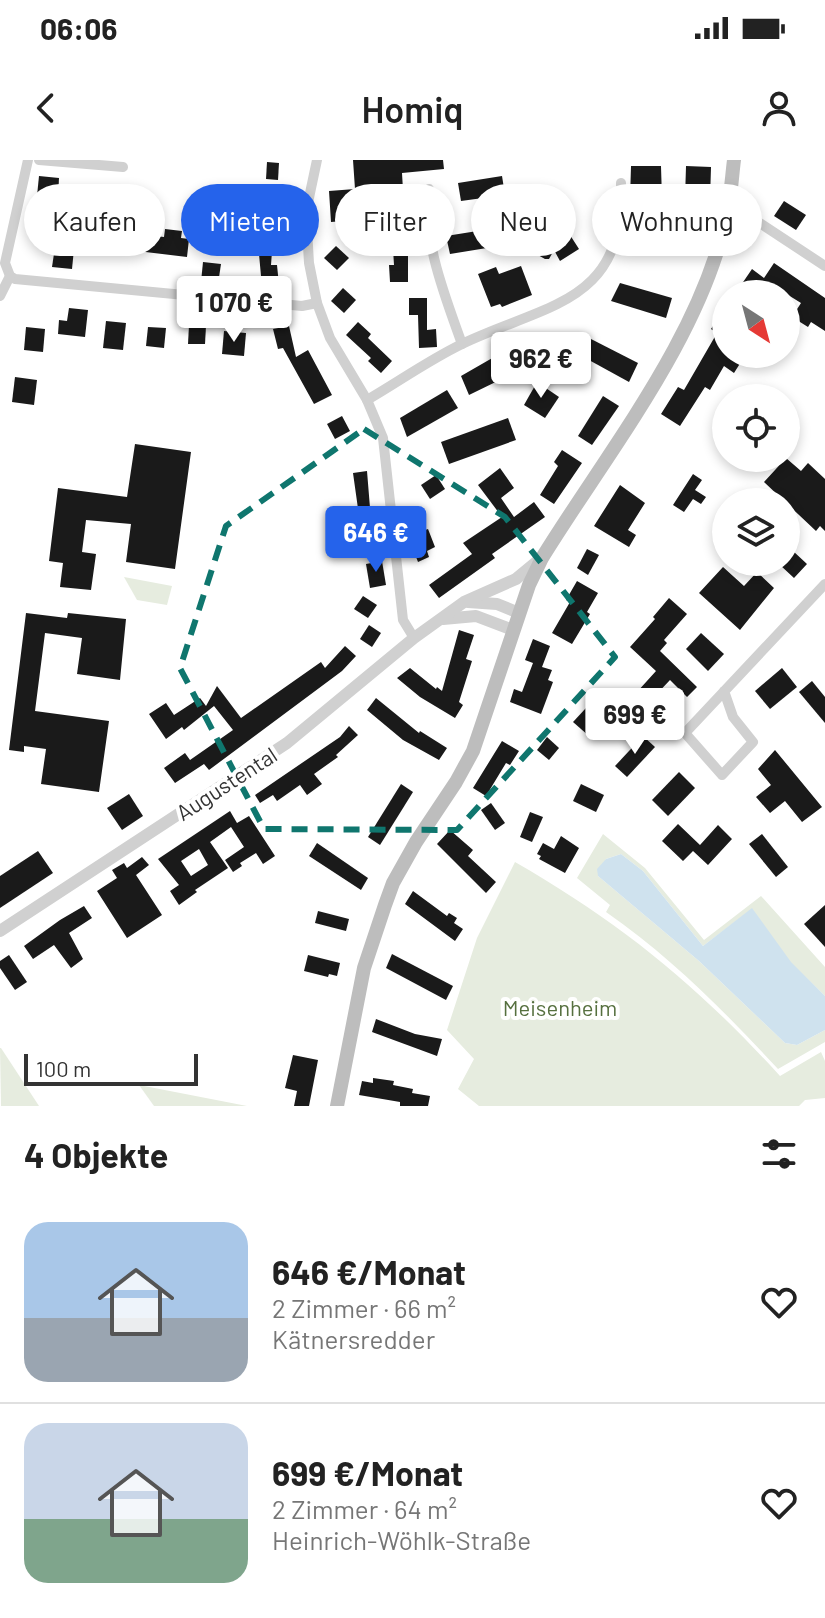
<!DOCTYPE html>
<html lang="de">
<meta charset="utf-8">
<style>
:root{--surface:#fff;--page:#f6f6f6;--text:#222;--muted:#767676;--line:#e0e0e0;--accent:#2563eb}
body{margin:0;font-family:Barlow,sans-serif;background:var(--page);color:var(--text);height:100vh;display:flex;flex-direction:column;font-size:30px;white-space:nowrap}
*{box-sizing:border-box;margin:0}
p{font-size:26px;color:var(--muted)}
.icon{flex:none;width:44px;height:44px;fill:none;stroke:currentColor;stroke-width:2;stroke-linecap:round;stroke-linejoin:round}
.map{position:relative;height:946px;overflow:hidden}
.sheet{display:flex;flex-direction:column;background:var(--surface);flex:1}
.sheet>*{flex:none}
.guide{position:absolute;left:24px;top:24px;width:778px;height:72px;display:flex;gap:16px}
.needle{width:52px;rotate:144deg}
.controls{position:absolute;left:712px;top:120px;display:grid;gap:16px}
.controls a{display:grid;place-items:center;width:88px;height:88px;border-radius:50%;background:var(--surface);box-shadow:0 4px 12px #0003;font-size:40px}
.scale{position:absolute;left:24px;bottom:20px;width:174px;box-sizing:border-box;padding-left:8px;border:4px solid #333;border-top:0;font-size:22px;line-height:28px;white-space:nowrap;color:#333;-webkit-text-stroke:6px #fff;paint-order:stroke}
.price{position:absolute;translate:-50% -68px;padding:0 18px;border-radius:8px;background:#fff;color:#222;font-size:26px;line-height:52px;filter:drop-shadow(0 2px 4px #0008)}
.price::after{content:'';position:absolute;left:50%;top:48px;width:24px;height:18px;margin-left:-12px;background:inherit;clip-path:polygon(0 0,100% 0,50% 100%)}
.price.active{background:var(--accent);color:#fff}
ul{padding:0;list-style:none}
li{display:flex;align-items:center;gap:24px;height:200px;padding:0 24px}
li+li{border-top:2px solid var(--line)}
li span{display:grid;place-items:center;flex:none;width:224px;height:160px;border-radius:24px;color:#555}
li>.icon{margin-inline-start:auto}
span .icon{width:96px;height:96px;fill:#fffc;stroke-width:1}
li b{font-size:34px}
h2{display:flex;justify-content:space-between;align-items:center;height:96px;padding:0 24px;font-size:34px}
.chip{padding:0 28px;border-radius:36px;background:var(--surface);box-shadow:0 4px 12px #0003;font-size:28px;line-height:72px}
.chip.active{background:var(--accent);color:#fff}
.status{display:flex;justify-content:space-between;align-items:center;height:56px;padding:0 40px;background:var(--surface);direction:ltr}
.status svg{height:22px;fill:currentColor}
header{display:flex;justify-content:space-between;align-items:center;height:104px;padding:0 24px;background:var(--surface);font-size:36px;font-weight:600}
.map>svg:first-child{display:block}
.green{fill:#e6ecdf}
.water{fill:#cfe2ee}
.building{fill:#1a1a1a;fill-rule:evenodd}
.lines{fill:none;stroke-linecap:round;stroke-linejoin:round}
.minor{stroke:#d0d0d0;stroke-width:10}
.tertiary{stroke:#d0d0d0;stroke-width:12}
.secondary{stroke:#bdbdbd;stroke-width:14}
.marked{fill:none;stroke:#0f766e;stroke-width:6;stroke-dasharray:16 10;stroke-linejoin:round}
.labels{text-anchor:middle;dominant-baseline:central;stroke-width:8;stroke-linejoin:round;paint-order:stroke}
.street-label{font-size:22px;fill:#333;stroke:#fff}
.park-label{font-size:22px;fill:#56703f;stroke:#fff}
</style>
<div class="status"><b>06:06</b><svg viewBox="0 0 49 12"><path d="M0 12V9h3v3zM5 12V6h3v6zM10 12V3h3v9zM15 12V0h3v12zM26 1h20v11H26zM47 4h2v5h-2z"/></svg></div>
<header><svg class="icon" aria-label="back" viewBox="0 0 24 24"><path d="M15 5l-7 7 7 7"/></svg>Homiq<svg class="icon" aria-label="person" viewBox="0 0 24 24"><circle cx="12" cy="8" r="4"/><path d="M4 21q1-7 8-7t8 7"/></svg></header>
<div class="map">
<svg width="825" height="946" viewBox="0 0 825 946">
<rect width="100%" height="100%" fill="#fff"/>
<g class="green">
<polygon points="124,417 172,426 167,445 137,440"/>
<path d="M 603,674 L 645,708 L 704,780 L 761,736 L 825,807 L 825,836 L 790,802 L 752,749 L 703,786 L 643,711 L 621,694 L 606,699 L 598,716 L 699,801 L 785,883 L 797,885 L 825,870 L 825,882 L 778,909 C 723,850 672,798 606,752 L 610,745 L 577,718 Z"/>
<path d="M 515,702 C 621,763 697,825 780,916 L 821,892 L 825,901 L 825,938 L 805,940 L 799,946 L 479,946 L 458,929 L 474,899 L 447,870 L 477,778 Z"/>
<polygon points="0,888 1,888 39,946 1,946"/>
<polygon points="139,925 247,946 154,946"/>
</g>
<polygon class="water" points="621,694 643,711 703,786 752,748 791,802 825,836 825,870 797,885 785,883 699,801 598,716 597,709 606,699"/>
<g class="building">
<polygon points="353,0 443,0 444,9 402,13 404,47 355,51 356,60 331,62 329,31 355,29"/>
<polygon points="267,2 279,3 278,20 266,19"/>
<polygon points="631,6 661,6 662,40 630,39"/>
<polygon points="686,6 711,7 710,40 685,40"/>
<polygon points="39,16 59,18 58,37 37,36"/>
<polygon points="502,16 505,35 461,41 458,23"/>
<polygon points="99,26 120,28 119,66 98,64"/>
<polygon points="784,41 806,55 796,70 774,56"/>
<polygon points="538,62 571,62 570,75 579,89 560,101 554,90 549,99 545,99 529,90 538,74"/>
<polygon points="633,66 693,76 689,96 630,86"/>
<polygon points="132,68 148,70 147,75 164,77 165,69 182,71 181,78 189,79 187,97 129,90"/>
<polygon points="490,69 493,87 450,94 446,76"/>
<polygon points="411,71 411,89 408,89 408,122 390,122 389,105 394,105 392,72"/>
<polygon points="227,73 273,78 271,105 277,105 279,125 262,127 259,94 226,91"/>
<polygon points="336,86 349,98 337,110 324,98"/>
<polygon points="55,87 74,89 72,109 52,107"/>
<polygon points="203,102 221,104 218,124 201,122"/>
<polygon points="774,103 825,138 825,171 811,162 808,167 792,157 801,143 772,125 767,124 760,134 735,134 752,109 764,118"/>
<polygon points="521,106 532,135 502,147 500,144 491,147 478,114 496,107 499,114"/>
<polygon points="620,123 672,138 666,158 611,141"/>
<polygon points="343,128 356,140 344,153 331,141"/>
<polygon points="409,138 427,138 427,170 436,169 437,187 419,188 418,155 409,155"/>
<polygon points="726,146 726,194 746,194 734,213 724,206 710,230 705,227 680,266 661,254 678,227 684,230 717,173 711,169"/>
<polygon points="69,148 88,150 85,177 58,174 59,160 67,161"/>
<polygon points="106,161 126,163 123,190 103,188"/>
<polygon points="358,162 371,174 368,178 392,201 381,213 368,201 371,198 346,175"/>
<polygon points="189,165 206,166 205,184 188,184"/>
<polygon points="289,166 296,197 308,190 332,235 314,244 283,188 278,189 273,169"/>
<polygon points="26,167 45,169 43,192 24,190"/>
<polygon points="148,167 166,168 164,188 146,186"/>
<polygon points="224,171 246,173 244,196 222,194"/>
<polygon points="591,179 638,203 629,222 578,194"/>
<polygon points="508,189 519,206 508,212 510,215 469,235 461,216"/>
<polygon points="15,217 37,220 34,245 12,242"/>
<polygon points="537,222 559,237 545,258 524,245"/>
<polygon points="447,230 458,248 407,277 400,258"/>
<polygon points="603,236 619,246 592,285 578,276"/>
<polygon points="342,256 350,271 335,279 327,264"/>
<polygon points="508,258 516,280 449,304 441,282"/>
<polygon points="135,284 191,292 175,409 126,402 131,364 86,360 82,392 96,394 91,430 60,427 63,403 49,401 58,328 127,337"/>
<polygon points="562,290 582,303 554,344 540,335 558,306 554,302"/>
<polygon points="786,298 801,311 808,303 825,319 825,371 820,366 816,371 764,322"/>
<polygon points="500,308 514,328 501,338 514,357 534,342 545,357 492,394 495,398 439,438 429,425 472,394 463,383 502,357 478,325"/>
<polygon points="367,311 371,360 378,359 381,384 349,390 348,370 361,370 353,313"/>
<polygon points="693,314 702,320 695,330 706,337 701,344 693,339 684,352 673,345"/>
<polygon points="436,315 445,329 430,339 421,325"/>
<polygon points="620,325 645,343 628,370 636,375 629,387 594,366"/>
<polygon points="428,369 435,387 427,391 429,397 418,402 408,376"/>
<polygon points="587,389 599,395 588,415 577,408"/>
<polygon points="793,391 807,404 794,418 780,405 786,402"/>
<polygon points="382,401 386,425 370,428 366,404"/>
<polygon points="723,407 744,426 757,412 774,428 740,470 699,433"/>
<polygon points="577,421 598,433 587,452 590,454 572,484 552,473 570,442 566,440"/>
<polygon points="363,436 377,445 368,458 354,449"/>
<polygon points="669,438 687,454 664,480 667,483 660,491 697,527 687,537 670,520 636,556 642,561 635,569 618,553 656,511 630,487 655,459 653,457"/>
<polygon points="26,453 67,458 68,453 126,459 120,520 77,514 82,478 45,473 35,551 109,561 99,632 41,624 46,589 24,586 24,592 9,590"/>
<polygon points="369,465 381,473 372,487 360,479"/>
<polygon points="459,470 474,475 466,499 472,501 459,542 463,545 455,558 420,537 397,518 410,508 436,529 437,527 442,531"/>
<polygon points="701,473 724,494 708,511 686,489"/>
<polygon points="533,479 550,486 542,507 552,510 548,520 553,522 541,554 510,542 514,529 522,532 533,503 525,500"/>
<polygon points="345,486 356,496 342,511 209,610 204,604 175,623 164,608 185,593 190,600 233,570 214,546 184,570 182,567 166,579 149,554 166,543 174,555 200,538 206,546 217,526 241,558 321,502 325,508"/>
<polygon points="782,508 797,527 770,549 755,531"/>
<polygon points="812,521 825,537 825,563 799,532"/>
<polygon points="376,538 419,573 420,571 447,588 439,600 403,580 367,550"/>
<polygon points="586,548 602,562 589,576 573,562"/>
<polygon points="349,566 358,575 336,595 338,597 314,614 322,624 307,635 300,625 277,641 273,635 260,643 255,635 340,577"/>
<polygon points="643,576 655,587 627,617 615,606"/>
<polygon points="547,577 559,588 549,600 537,590"/>
<polygon points="502,581 519,591 510,605 506,603 486,636 473,628"/>
<polygon points="775,590 822,647 802,662 785,641 770,653 756,637 771,625 758,609"/>
<polygon points="679,612 695,628 668,656 652,640"/>
<polygon points="401,624 413,632 380,685 368,677"/>
<polygon points="581,624 604,635 596,652 573,641"/>
<polygon points="129,634 143,656 122,670 107,648"/>
<polygon points="491,643 505,663 495,670 481,650"/>
<path d="M 230,651 L 237,663 L 249,656 L 275,696 L 263,704 L 256,693 L 240,703 L 242,706 L 233,712 L 225,700 L 244,687 L 231,667 L 210,682 L 228,708 L 195,730 L 197,732 L 179,745 L 170,731 L 179,725 L 158,699 ZM 199,689 L 208,705 L 191,716 L 181,701 Z"/>
<polygon points="530,652 543,657 532,682 520,677"/>
<polygon points="678,664 700,685 718,665 732,679 708,705 693,691 683,701 662,681"/>
<polygon points="450,670 473,690 468,696 496,722 486,733 437,684"/>
<polygon points="762,674 788,707 776,717 749,684"/>
<polygon points="561,676 579,688 565,713 539,699 541,696 537,694 543,683 554,689"/>
<polygon points="317,683 368,718 361,730 309,696"/>
<polygon points="38,691 53,713 0,748 0,716"/>
<polygon points="142,697 149,705 136,715 162,755 127,778 97,731 117,718 112,710 124,703 127,708"/>
<polygon points="413,731 447,756 449,753 457,758 454,763 463,769 455,781 405,744"/>
<polygon points="825,745 825,787 804,764"/>
<polygon points="84,746 92,758 69,773 83,799 71,808 54,785 33,799 24,786 60,760"/>
<polygon points="318,751 349,759 346,771 315,763"/>
<polygon points="392,794 453,826 446,840 386,808"/>
<polygon points="9,795 27,822 15,830 0,808 0,801"/>
<polygon points="308,795 340,803 337,816 329,814 328,817 304,811"/>
<polygon points="376,859 415,874 442,879 437,896 372,872"/>
<polygon points="293,895 318,900 309,946 294,946 297,931 285,928"/>
<polygon points="373,918 394,921 393,925 413,929 412,933 430,936 428,946 400,946 400,942 359,935 362,921 373,923"/>
</g>
<g class="lines">
<g class="minor">
<polyline points="28,0 5,103 10,116 15,119 302,146 317,143"/>
<polyline points="39,0 123,7"/>
<polyline points="317,0 306,52 309,103 317,143 330,178 367,240 383,278 403,460 414,478"/>
<path d="M 429,29 C 422,80 445,136 462,184"/>
<polyline points="728,49 752,58 825,106"/>
<polyline points="0,136 10,116"/>
<path d="M 367,240 C 398,222 429,200 462,184 C 548,143 626,144 621,23"/>
<polyline points="724,531 733,557 753,582 722,615 685,573 825,424"/>
</g>
<g class="tertiary">
<polyline points="468,442 497,444 519,453"/>
<polyline points="443,459 476,456 513,470"/>
<polyline points="0,771 287,583 414,478 464,442 516,419 539,400"/>
</g>
<path class="secondary" d="M 337,946 L 364,808 L 385,745 L 393,723 L 416,682 L 456,622 L 473,591 L 529,425 L 542,398 C 608,291 704,174 728,49 C 731,33 732,16 734,0"/>
</g>
<path class="marked" d="M 364,269 L 505,357 L 615,497 L 457,670 L 264,669 L 180,508 L 226,366 Z"/>
<g class="labels">
<g class="street-label">
<text transform="translate(226 623) rotate(-33)">Augustental</text>
</g>
<g class="park-label">
<text x="560" y="847">Meisenheim</text>
</g>
</g>
</svg>
<div class="controls">
<a><svg class="needle" viewBox="-14 -14 28 28"><path d="M0-13l5 13h-10z" fill="#e53935"/><path d="M0 13l5-13h-10z" fill="#767676"/></svg></a>
<a><svg class="icon" aria-label="locate" viewBox="0 0 24 24"><circle cx="12" cy="12" r="6"/><path d="M12 2v4M12 18v4M2 12h4M18 12h4"/></svg></a>
<a><svg class="icon" aria-label="layers" viewBox="0 0 24 24"><path d="M12 4l9 5-9 5-9-5zM3 14l9 5 9-5"/></svg></a>
</div>
<div class="scale">100 m</div>
<b class="price" style="left:234px;top:184px">1 070 €</b>
<b class="price" style="left:541px;top:240px">962 €</b>
<b class="price active" style="left:376px;top:414px">646 €</b>
<b class="price" style="left:635px;top:596px">699 €</b>
<div class="guide">
<a class="chip">Kaufen</a>
<a class="chip active">Mieten</a>
<a class="chip">Filter</a>
<a class="chip">Neu</a>
<a class="chip">Wohnung</a>
</div>
</div>
<section class="sheet">
<h2>4 Objekte<svg class="icon" aria-label="filters" viewBox="0 0 24 24"><path d="M4 7h16M4 17h16"/><circle cx="9" cy="7" r="2"/><circle cx="15" cy="17" r="2"/></svg></h2>
<ul>
<li><span style="background:linear-gradient(#a9c7e8 60%,#9aa5b1 0)"><svg class="icon" aria-label="home" viewBox="0 0 24 24"><path d="M3 11l9-7 9 7M6 9v11h12V9"/></svg></span><div><b>646 €/Monat</b><p>2 Zimmer · 66 m²</p><p>Kätnersredder</p></div><svg class="icon" aria-label="heart" viewBox="0 0 24 24"><path d="M12 20l-8-8c-3-5 5-10 8-4 3-6 11-1 8 4z"/></svg></li>
<li><span style="background:linear-gradient(#c9d6e8 60%,#7fa58c 0)"><svg class="icon" aria-label="home" viewBox="0 0 24 24"><path d="M3 11l9-7 9 7M6 9v11h12V9"/></svg></span><div><b>699 €/Monat</b><p>2 Zimmer · 64 m²</p><p>Heinrich-Wöhlk-Straße</p></div><svg class="icon" aria-label="heart" viewBox="0 0 24 24"><path d="M12 20l-8-8c-3-5 5-10 8-4 3-6 11-1 8 4z"/></svg></li>
</ul>
</section>
